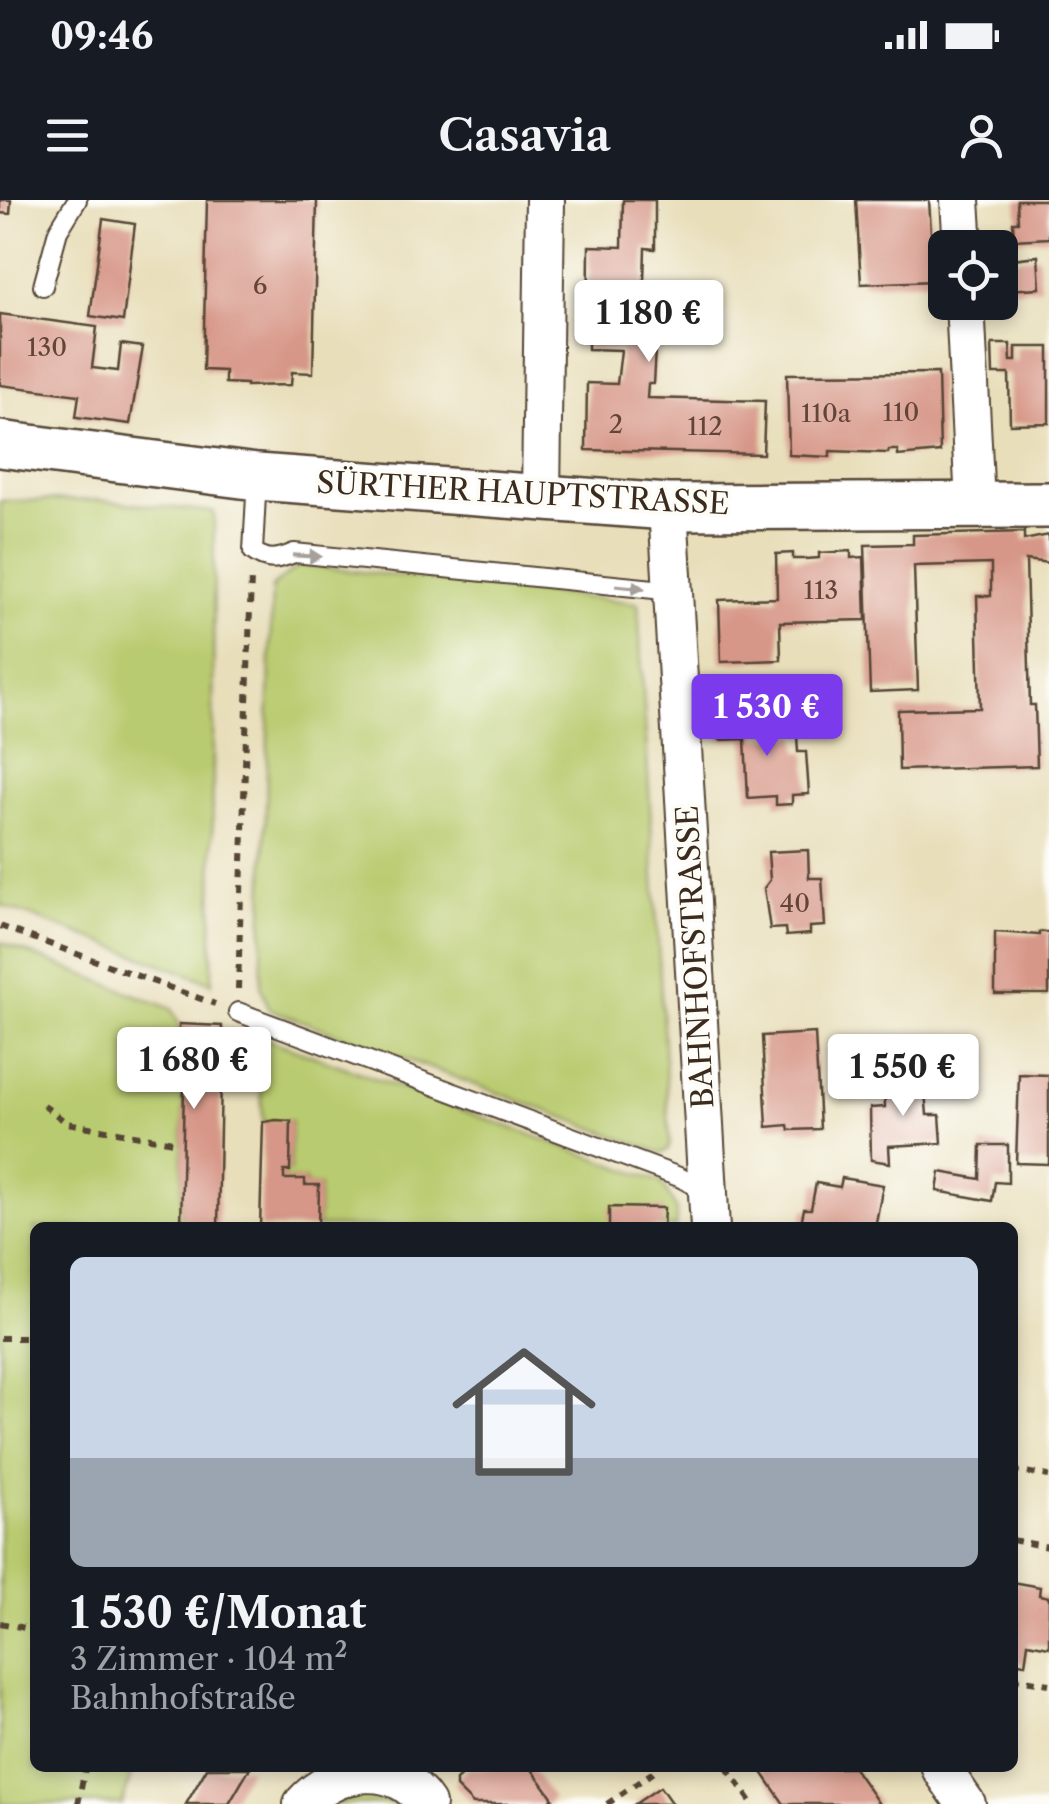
<!DOCTYPE html>
<html lang="de">
<meta charset="utf-8">
<style>
:root{--surface:#171b24;--page:#20242c;--text:#f1f3f6;--muted:#9ea1a6;--line:#363941;--accent:#7c3aed}
body{margin:0;font-family:"Libre Caslon Text",serif;background:var(--page);color:var(--text);height:100vh;display:flex;flex-direction:column;font-size:38px;white-space:nowrap}
*{box-sizing:border-box;margin:0}
p{font-size:32px;color:var(--muted)}
.icon{flex:none;width:55px;height:55px;fill:none;stroke:currentColor;stroke-width:2;stroke-linecap:round;stroke-linejoin:round}
.map{position:relative;flex:1;overflow:hidden}
.details{position:absolute;left:30px;top:1022px;width:988px;height:550px;display:flex;flex-direction:column;background:var(--surface);border-radius:15px;box-shadow:0 5px 15px #0003}
.details>*{flex:none}
.fabs{position:absolute;left:928px;top:30px;display:grid;gap:20px}
.fabs a{display:grid;place-items:center;width:90px;height:90px;border-radius:15px;background:var(--surface);box-shadow:0 5px 15px #0003;font-size:50px}
.price{position:absolute;translate:-50% -85px;padding:0 22px;border-radius:10px;background:#fff;color:#222;font-size:32px;line-height:65px;filter:drop-shadow(0 2px 5px #0008)}
.price::after{content:'';position:absolute;left:50%;top:60px;width:30px;height:22px;margin-left:-15px;background:inherit;clip-path:polygon(0 0,100% 0,50% 100%)}
.price.current{background:var(--accent);color:#fff}
ul{padding:0;list-style:none}
li{display:grid;align-content:center;gap:20px;height:530px;padding:0 40px}
li+li{border-top:2px solid var(--line)}
li span{display:grid;place-items:center;height:310px;border-radius:15px;color:#555}
li>.icon{margin-inline-start:auto}
span .icon{width:180px;height:180px;fill:#fffc;stroke-width:1}
li b{font-size:42px}
.status{display:flex;justify-content:space-between;align-items:center;height:70px;padding:0 50px;background:var(--surface);direction:ltr}
.status svg{height:28px;fill:currentColor}
header{display:flex;justify-content:space-between;align-items:center;height:130px;padding:0 40px;background:var(--surface);font-size:45px;font-weight:600}
.map>svg:first-child{display:block}
.green{fill:#b9cb6f;stroke:#7a7a46;stroke-width:2.5}
.building{fill:#d79788}
.lines{fill:none;stroke-linecap:round;stroke-linejoin:round}
.service-casing{stroke:#554535;stroke-width:22}
.minor-casing{stroke:#554535;stroke-width:42}
.tertiary-casing{stroke:#554535;stroke-width:50}
.path{stroke:#554535;stroke-width:6;stroke-dasharray:8 8;stroke-linecap:butt}
.service{stroke:#fff;stroke-width:18}
.minor{stroke:#fff;stroke-width:38}
.tertiary{stroke:#fff;stroke-width:45}
.oneway{fill:#a79f9a}
.labels{text-anchor:middle;dominant-baseline:central;stroke-width:8;stroke-linejoin:round;paint-order:stroke}
.number-label{font-size:25px;fill:#624538}
.street-label{font-size:30px;fill:#3b2a1e;stroke:#fdfcf7}
</style>
<div class="status"><b>09:46</b><svg viewBox="0 0 49 12"><path d="M0 12V9h3v3zM5 12V6h3v6zM10 12V3h3v9zM15 12V0h3v12zM26 1h20v11H26zM47 4h2v5h-2z"/></svg></div>
<header><svg class="icon" aria-label="menu" viewBox="0 0 24 24"><path d="M4 6h16M4 12h16M4 18h16"/></svg>Casavia<svg class="icon" aria-label="person" viewBox="0 0 24 24"><circle cx="12" cy="8" r="4"/><path d="M4 21q1-7 8-7t8 7"/></svg></header>
<div class="map">
<svg width="1049" height="1604" viewBox="0 0 1049 1604">
<rect width="100%" height="100%" fill="#fdfcf7"/>
<filter id="ink" filterUnits="userSpaceOnUse"><feTurbulence type="fractalNoise" baseFrequency=".01" numOctaves="2"/><feDisplacementMap in="SourceGraphic" scale="20" xChannelSelector="R" yChannelSelector="G"/><feConvolveMatrix kernelMatrix="1 2 1 2 8 2 1 2 1" color-interpolation-filters="sRGB"/></filter>
<filter id="wash" filterUnits="userSpaceOnUse"><feTurbulence type="fractalNoise" baseFrequency=".0048" numOctaves="4" result="noise"/><feDisplacementMap in="SourceGraphic" scale="40" xChannelSelector="R" yChannelSelector="G"/><feGaussianBlur stdDeviation="2.25" result="paint"/><feColorMatrix in="noise" values="0 0 0 0 0 0 0 0 0 0 0 0 0 0 0 0 0 1.4 0 .05"/><feComposite in="paint" operator="in"/></filter>
<g filter="url(#wash)">
<rect width="100%" height="100%" fill="#e8deba"/>
<g class="green">
<polygon points="98,300 214,312 212,783 0,705 0,301"/>
<polygon points="299,365 638,403 670,944 668,950 661,953 269,809 261,787 272,387"/>
<polygon points="0,742 172,809 179,824 179,836 140,835 139,868 168,870 168,883 184,884 181,1027 35,1028 35,1568 133,1568 122,1604 0,1604"/>
<polygon points="258,836 661,982 676,1008 676,1027 318,1027 319,986 305,985 305,980 284,979 284,971 290,971 291,921 263,922"/>
<polygon points="365,1593 382,1596 398,1604 334,1604 348,1596"/>
</g>
<g id="blocks">
<g class="building">
<polygon points="0,0 11,0 10,14 0,13"/>
<polygon points="207,0 317,0 313,173 292,172 291,185 246,186 246,184 225,183 225,171 203,170"/>
<polygon points="623,0 655,0 655,49 645,48 642,149 655,149 653,184 648,184 647,198 765,201 763,254 586,250 587,183 617,184 621,150 588,149 589,46 622,47"/>
<polygon points="856,0 929,0 934,81 861,84"/>
<polygon points="1017,0 1049,0 1049,38 1014,40 1013,22 1018,22"/>
<polygon points="103,19 135,24 123,121 90,116"/>
<polygon points="1038,56 1040,88 1005,90 1004,60"/>
<polygon points="0,114 97,127 92,168 118,171 121,144 143,147 130,224 76,217 79,195 0,185"/>
<polygon points="992,144 1010,144 1011,161 1016,161 1016,147 1049,147 1049,223 1010,224 1009,174 993,174"/>
<polygon points="938,173 940,252 898,256 898,250 889,250 888,253 830,251 830,257 789,255 787,174"/>
<polygon points="1024,332 1024,340 1049,335 1049,363 1026,360 1030,505 1035,505 1037,566 899,570 898,510 980,508 977,396 991,396 991,364 914,366 918,490 870,492 865,345 913,344 913,335"/>
<polygon points="851,351 851,358 864,357 866,420 780,422 781,460 721,462 719,400 777,398 776,354 793,353 793,359 806,359 819,358 819,353"/>
<polygon points="755,509 757,538 797,536 798,552 806,552 809,594 792,595 792,604 776,605 776,596 748,598 745,539 720,540 718,511"/>
<polygon points="808,650 809,678 822,678 825,726 810,727 810,734 786,736 785,728 770,729 764,688 770,680 768,652"/>
<polygon points="995,732 1039,735 1039,732 1049,732 1049,794 995,794"/>
<polygon points="179,824 222,826 218,1028 181,1028 184,884 167,883 168,870 138,869 140,835 179,836"/>
<polygon points="815,833 820,929 789,930 788,925 767,927 762,836"/>
<polygon points="1019,874 1049,875 1049,964 1016,963"/>
<polygon points="924,879 927,915 940,915 942,943 889,946 890,963 871,960 870,908 885,907 884,881"/>
<polygon points="276,920 291,921 290,971 284,971 284,979 305,979 305,985 319,985 318,1028 260,1028 263,922"/>
<polygon points="981,945 1008,945 1008,983 995,982 992,1001 937,991 940,972 980,979"/>
<polygon points="842,978 883,985 875,1028 800,1028 804,1009 811,1009 816,983 840,987"/>
<polygon points="609,1007 664,1008 663,1028 609,1028"/>
<polygon points="1012,1382 1040,1387 1039,1395 1049,1397 1049,1447 1028,1443 1025,1464 1012,1462"/>
<polygon points="207,1568 250,1568 229,1604 186,1604"/>
<polygon points="469,1568 531,1568 553,1598 549,1601 551,1604 473,1604 456,1587 456,1580"/>
<polygon points="759,1568 854,1568 879,1604 784,1604"/>
<polygon points="660,1587 672,1604 635,1604"/>
</g>
</g>
</g>
<g filter="url(#ink)">
<use href="#blocks" fill-opacity="0" stroke="#554535" stroke-width="2.5"/>
<g class="lines">
<defs>
<g id="service">
<polyline points="43,86 58,31 77,0"/>
<path d="M 257,277 L 253,351 C 267,362 277,360 294,353 L 674,391"/>
<polyline points="238,812 679,977 708,992"/>
</g>
<g id="minor">
<polyline points="960,0 963,48"/>
<polyline points="965,102 975,305"/>
<polyline points="541,296 545,0"/>
<polyline points="668,307 710,1028"/>
<polyline points="941,1568 966,1604"/>
<path d="M 303,1604 C 335,1568 396,1558 426,1604"/>
</g>
<polyline id="tertiary" points="0,244 257,277 668,307 1049,305"/>
</defs>
<use href="#service" class="service-casing"/>
<use href="#minor" class="minor-casing"/>
<use href="#tertiary" class="tertiary-casing"/>
<g class="path">
<polyline points="0,726 215,804"/>
<polyline points="238,789 251,377"/>
<polyline points="43,905 67,923 173,942"/>
<polyline points="0,1138 35,1138"/>
<polyline points="1012,1270 1049,1276"/>
<polyline points="1012,1340 1049,1347"/>
<polyline points="0,1423 25,1428 35,1435"/>
<polyline points="1012,1478 1049,1484"/>
<polyline points="727,1568 753,1604"/>
<polyline points="78,1604 85,1568"/>
<polyline points="607,1604 659,1568"/>
</g>
<use href="#service" class="service"/>
<use href="#minor" class="minor"/>
<use href="#tertiary" class="tertiary"/>
</g>
<defs><path id="oneway-solid" d="M-6-.8H1V-3.2L6.5 0L1 3.2V.8H-6Z" transform="scale(2.5)"/></defs>
<g class="oneway">
<use href="#oneway-solid" transform="translate(307 356) rotate(3)"/>
<use href="#oneway-solid" transform="translate(630 387) rotate(6)"/>
</g>
</g>
<g class="labels">
<g class="number-label">
<text x="260" y="85">6</text>
<text x="47" y="147">130</text>
<text x="901" y="212">110</text>
<text x="826" y="213">110a</text>
<text x="616" y="224">2</text>
<text x="705" y="226">112</text>
<text x="821" y="390">113</text>
<text x="795" y="703">40</text>
</g>
<g class="street-label">
<text transform="translate(523 293) rotate(3)">SÜRTHER HAUPTSTRASSE</text>
<text transform="translate(695 757) rotate(-93)">BAHNHOFSTRASSE</text>
</g>
</g>
</svg>
<div class="fabs">
<a><svg class="icon" aria-label="locate" viewBox="0 0 24 24"><circle cx="12" cy="12" r="6"/><path d="M12 2v4M12 18v4M2 12h4M18 12h4"/></svg></a>
</div>
<b class="price" style="left:649px;top:165px">1 180 €</b>
<b class="price current" style="left:767px;top:559px">1 530 €</b>
<b class="price" style="left:194px;top:912px">1 680 €</b>
<b class="price" style="left:903px;top:919px">1 550 €</b>
<section class="details">
<ul>
<li><span style="background:linear-gradient(#c9d6e8 65%,#9aa5b1 0)"><svg class="icon" aria-label="home" viewBox="0 0 24 24"><path d="M3 11l9-7 9 7M6 9v11h12V9"/></svg></span><div><b>1 530 €/Monat</b><p>3 Zimmer · 104 m²</p><p>Bahnhofstraße</p></div></li>
</ul>
</section>
</div>
